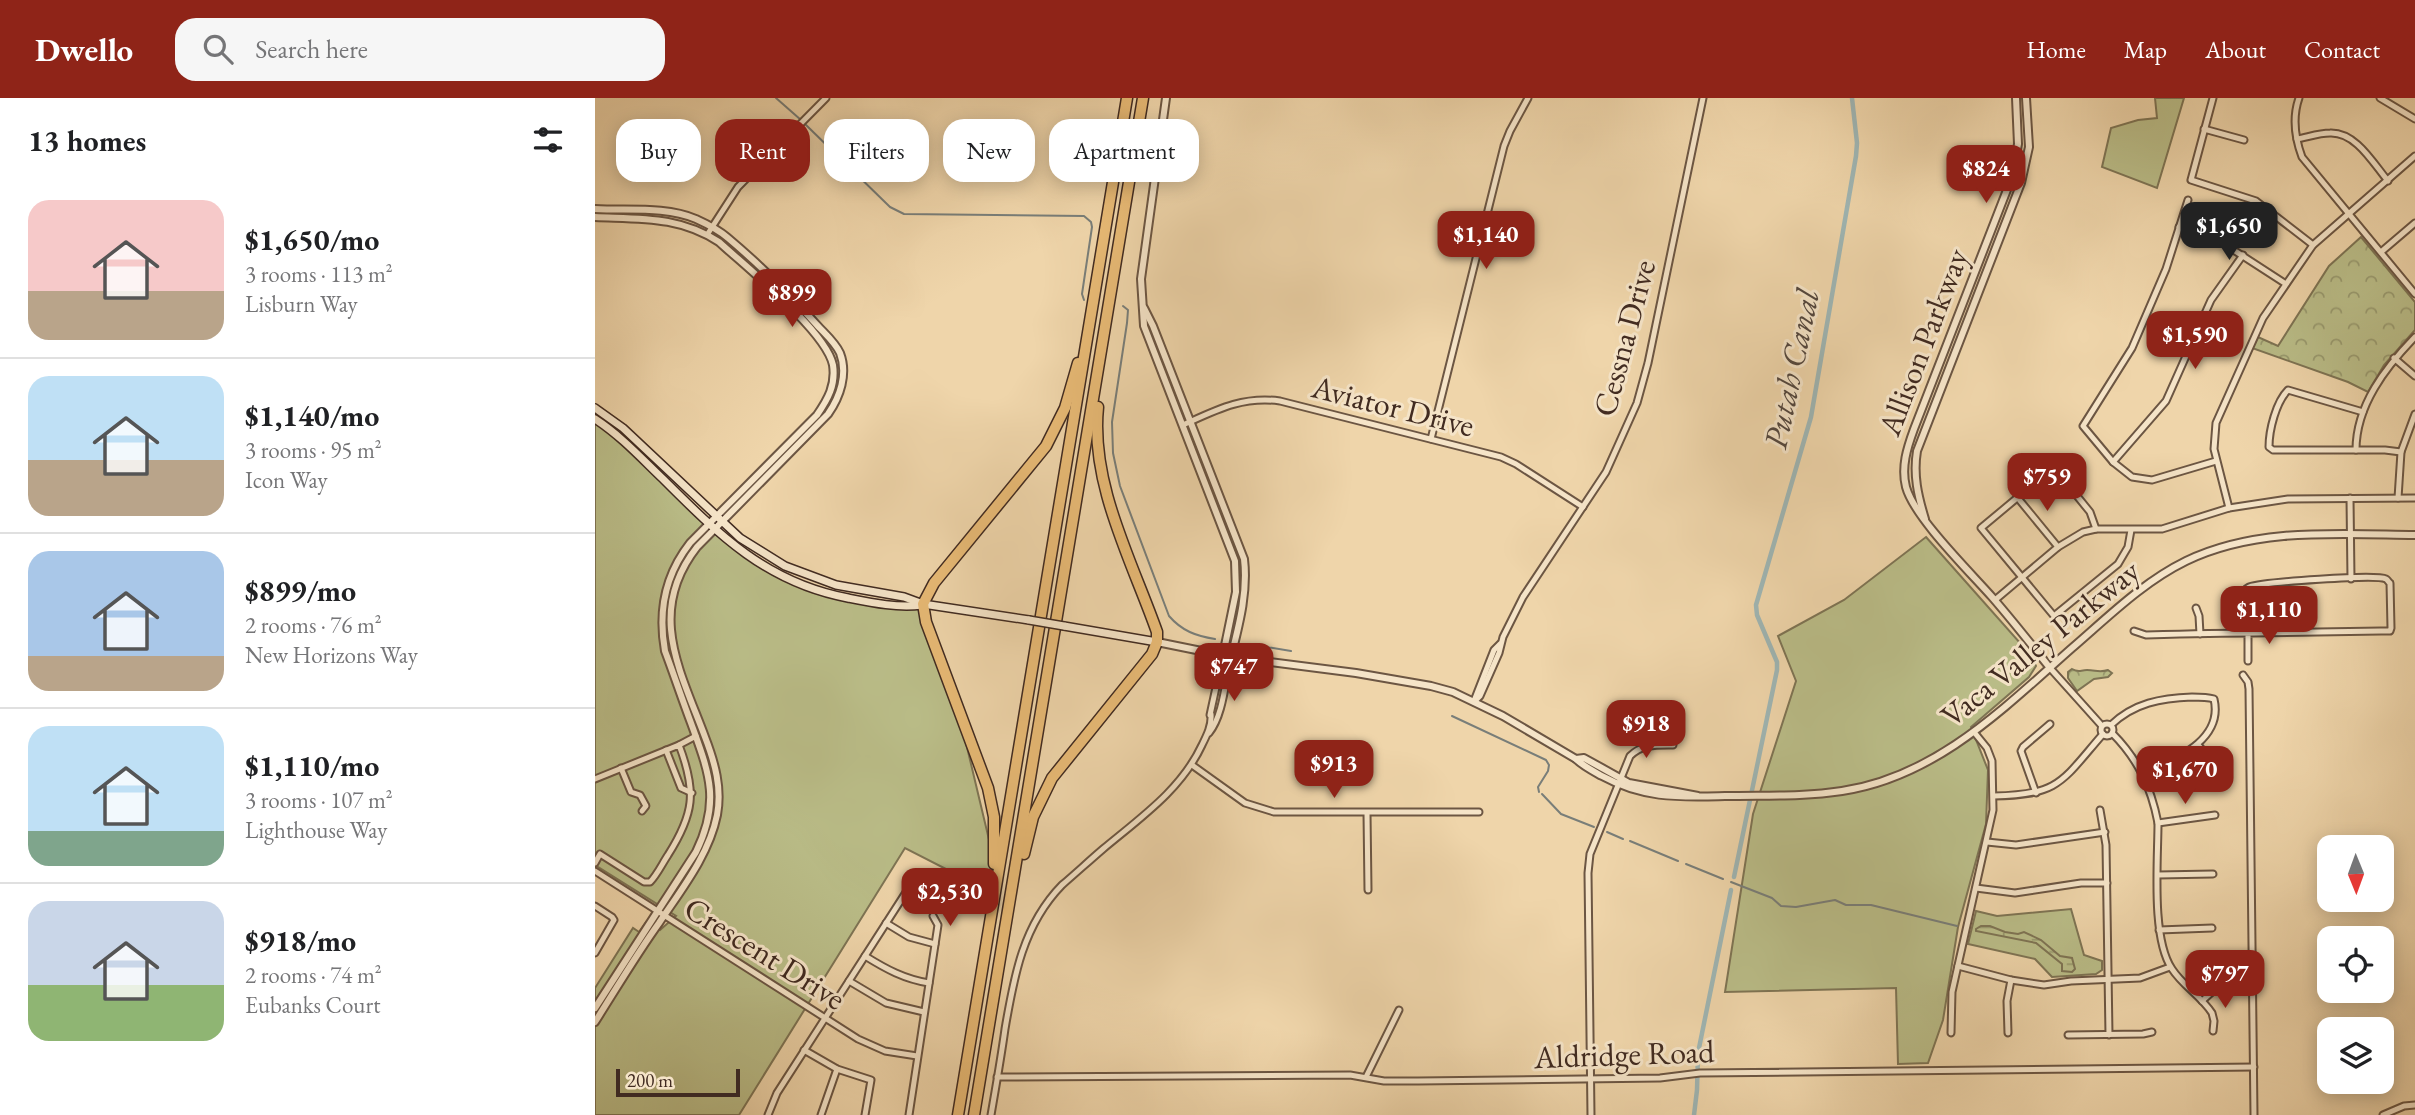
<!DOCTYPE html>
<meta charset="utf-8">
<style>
:root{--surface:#fff;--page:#f6f6f6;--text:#202124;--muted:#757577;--line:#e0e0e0;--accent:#8f2418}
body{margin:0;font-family:"EB Garamond",serif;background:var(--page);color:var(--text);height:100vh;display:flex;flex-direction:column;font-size:26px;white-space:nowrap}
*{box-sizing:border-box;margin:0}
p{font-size:23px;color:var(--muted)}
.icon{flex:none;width:38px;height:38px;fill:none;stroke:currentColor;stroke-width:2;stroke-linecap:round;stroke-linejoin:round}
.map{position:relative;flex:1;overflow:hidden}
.sheet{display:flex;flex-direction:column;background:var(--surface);width:595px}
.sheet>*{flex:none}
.hud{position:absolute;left:21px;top:21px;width:665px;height:63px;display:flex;gap:14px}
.needle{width:46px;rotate:179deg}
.fabs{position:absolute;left:1722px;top:737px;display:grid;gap:14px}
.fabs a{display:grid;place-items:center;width:77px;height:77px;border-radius:14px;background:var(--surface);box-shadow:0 4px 18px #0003;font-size:35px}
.scale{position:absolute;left:21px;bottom:18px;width:124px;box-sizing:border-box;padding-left:7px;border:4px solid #412b21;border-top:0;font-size:19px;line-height:24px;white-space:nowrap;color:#412b21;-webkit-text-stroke:5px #f5e4c8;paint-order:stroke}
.price{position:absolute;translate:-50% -60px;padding:0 16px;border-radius:14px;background:var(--accent);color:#fff;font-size:23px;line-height:46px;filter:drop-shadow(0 2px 4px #0008)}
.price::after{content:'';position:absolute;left:50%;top:42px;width:21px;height:16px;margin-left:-10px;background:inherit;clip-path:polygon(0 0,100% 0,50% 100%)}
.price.on{background:#222;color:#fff}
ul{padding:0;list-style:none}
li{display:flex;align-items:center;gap:21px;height:175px;padding:0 28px}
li+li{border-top:2px solid var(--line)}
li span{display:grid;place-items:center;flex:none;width:196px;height:140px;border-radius:21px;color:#555}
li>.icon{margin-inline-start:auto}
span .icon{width:84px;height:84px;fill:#fffc;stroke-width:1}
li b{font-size:30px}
h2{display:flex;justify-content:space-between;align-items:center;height:84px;padding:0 28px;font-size:30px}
.tag{padding:0 24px;border-radius:21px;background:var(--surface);box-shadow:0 4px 18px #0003;font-size:24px;line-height:63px}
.tag.on{background:var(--accent);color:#fff}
header{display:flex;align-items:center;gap:42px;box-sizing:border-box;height:98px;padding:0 35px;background:var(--accent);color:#fff}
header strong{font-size:33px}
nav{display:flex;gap:38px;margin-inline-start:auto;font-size:24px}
.search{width:490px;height:63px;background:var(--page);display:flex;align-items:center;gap:18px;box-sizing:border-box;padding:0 24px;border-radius:21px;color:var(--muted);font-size:26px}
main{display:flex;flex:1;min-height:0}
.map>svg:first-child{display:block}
.green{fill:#babd88;stroke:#7e7454;stroke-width:2}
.wetland{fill:url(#wetland-marsh);stroke:#7e7454;stroke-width:2}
.park{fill:url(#park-crowns);stroke:#7e7454;stroke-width:2}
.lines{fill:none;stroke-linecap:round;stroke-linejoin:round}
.stream{stroke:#797e79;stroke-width:2}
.canal{stroke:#9fb6b4;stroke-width:4.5}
.minor-casing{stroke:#6c5643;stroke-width:9}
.tertiary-casing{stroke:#6c5643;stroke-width:10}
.secondary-casing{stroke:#412b21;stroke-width:10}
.motorway-casing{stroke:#412b21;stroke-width:13}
.minor{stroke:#f5e4c8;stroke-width:5}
.tertiary{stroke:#f5e4c8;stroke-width:6}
.secondary{stroke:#f5e4c8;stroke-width:7}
.motorway{stroke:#e8ba75;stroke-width:10}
.secondary-bridge-casing{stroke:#412b21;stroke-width:10;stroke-linecap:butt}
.secondary-bridge{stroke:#f5e4c8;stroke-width:7}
.labels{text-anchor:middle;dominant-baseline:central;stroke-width:6;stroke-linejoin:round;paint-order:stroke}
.street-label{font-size:32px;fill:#412b21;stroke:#f5e4c8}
.water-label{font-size:33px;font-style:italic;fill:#54473e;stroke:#f5e4c8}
</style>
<header>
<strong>Dwello</strong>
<div class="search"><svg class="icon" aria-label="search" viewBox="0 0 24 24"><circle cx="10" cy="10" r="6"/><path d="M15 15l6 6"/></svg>Search here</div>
<nav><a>Home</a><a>Map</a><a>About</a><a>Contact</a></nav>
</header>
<main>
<section class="sheet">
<h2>13 homes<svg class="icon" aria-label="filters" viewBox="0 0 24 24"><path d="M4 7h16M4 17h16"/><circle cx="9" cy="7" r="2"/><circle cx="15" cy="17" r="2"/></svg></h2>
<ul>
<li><span style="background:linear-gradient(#f6c9c9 65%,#b9a48a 0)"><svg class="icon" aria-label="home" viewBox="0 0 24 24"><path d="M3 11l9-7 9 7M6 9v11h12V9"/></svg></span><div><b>$1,650/mo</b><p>3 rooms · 113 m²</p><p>Lisburn Way</p></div></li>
<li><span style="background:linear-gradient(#bfe0f5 60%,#b9a48a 0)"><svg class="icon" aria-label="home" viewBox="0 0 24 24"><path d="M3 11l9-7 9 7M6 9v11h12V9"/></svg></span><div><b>$1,140/mo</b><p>3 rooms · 95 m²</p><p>Icon Way</p></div></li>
<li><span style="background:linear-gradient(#a9c7e8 75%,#b9a48a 0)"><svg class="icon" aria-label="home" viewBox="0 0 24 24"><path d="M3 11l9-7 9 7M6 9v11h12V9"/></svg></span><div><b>$899/mo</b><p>2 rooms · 76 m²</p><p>New Horizons Way</p></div></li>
<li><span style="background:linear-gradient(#bfe0f5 75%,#7fa58c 0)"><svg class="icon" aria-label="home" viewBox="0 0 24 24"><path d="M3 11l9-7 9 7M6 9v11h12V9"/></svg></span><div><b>$1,110/mo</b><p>3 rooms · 107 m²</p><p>Lighthouse Way</p></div></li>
<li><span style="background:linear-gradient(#c9d6e8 60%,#8fb573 0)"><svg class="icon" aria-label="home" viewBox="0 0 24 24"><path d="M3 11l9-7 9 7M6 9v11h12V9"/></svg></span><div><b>$918/mo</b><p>2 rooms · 74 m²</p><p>Eubanks Court</p></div></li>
</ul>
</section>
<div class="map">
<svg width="1820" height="1017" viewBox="0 0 1820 1017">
<defs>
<pattern id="wetland-marsh" width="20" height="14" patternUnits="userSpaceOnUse" patternTransform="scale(1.75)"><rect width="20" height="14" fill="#babd88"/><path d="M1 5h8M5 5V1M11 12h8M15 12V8" fill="none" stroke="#999a6f"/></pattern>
<pattern id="park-crowns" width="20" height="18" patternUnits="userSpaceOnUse" patternTransform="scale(1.75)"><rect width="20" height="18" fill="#babd88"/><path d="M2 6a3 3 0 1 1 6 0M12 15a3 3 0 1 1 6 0" fill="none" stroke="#999a6f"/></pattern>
</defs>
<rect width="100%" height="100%" fill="#efd5aa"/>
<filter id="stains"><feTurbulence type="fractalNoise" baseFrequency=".00286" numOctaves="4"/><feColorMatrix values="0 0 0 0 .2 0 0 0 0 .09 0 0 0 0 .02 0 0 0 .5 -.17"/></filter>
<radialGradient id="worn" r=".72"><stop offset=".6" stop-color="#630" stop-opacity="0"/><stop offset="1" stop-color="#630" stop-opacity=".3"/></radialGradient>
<g class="green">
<polygon points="1560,0 1589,0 1562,90 1507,69 1516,30 1543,22 1562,20"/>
<polygon points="0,322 33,346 106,419 182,476 263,502 328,506 371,645 396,750 396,794 310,750 144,1017 0,1017 0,890 38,830 44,834 51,824 65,832 81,818 0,767"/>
<polygon points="1331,439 1434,555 1441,568 1434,579 1376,629 1393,672 1391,726 1363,829 1348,922 1333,965 1303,966 1301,890 1130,894 1158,716 1201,583 1183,538 1249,502"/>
<polygon points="1476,811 1489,857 1507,863 1507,872 1501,876 1457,879 1440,861 1373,846 1381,813 1402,818"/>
</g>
<polygon class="wetland" points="1386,828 1395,828 1410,834 1423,836 1429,834 1446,842 1465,858 1477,860 1480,871 1477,874 1467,873 1467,866 1441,845 1381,833 1381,831"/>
<g class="park">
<polygon points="1766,139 1820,204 1820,232 1789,267 1773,294 1753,284 1657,250 1663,239 1683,248 1734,168"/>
<path d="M 1477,571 C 1484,575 1485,572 1492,572 C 1501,572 1504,575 1513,572 L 1517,575 L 1513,579 L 1499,581 L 1482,593 L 1473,580 L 1473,574 Z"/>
</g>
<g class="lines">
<g class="stream">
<polyline points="181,0 206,22"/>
<polyline points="210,26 295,109 309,116 489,118 496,124 497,129 487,196 489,202"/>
<path d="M 528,208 L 533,212 L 532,225 L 517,324 L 518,355 L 525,388 L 574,518 C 587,533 601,538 620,541"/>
<polyline points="653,546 696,553"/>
<polyline points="857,618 951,662 954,667 953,673 943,689 944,694"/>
<polyline points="947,696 966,716 999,729"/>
<polyline points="1012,734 1028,741"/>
<polyline points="1035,743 1083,763"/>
<polyline points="1091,766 1128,781"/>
<polyline points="1136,784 1177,800 1186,808 1201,809 1240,802 1251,807 1276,807 1362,828"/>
</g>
<g class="canal">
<polyline points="1139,779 1182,572 1182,564 1162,517 1161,507 1216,319 1261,58 1262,45 1257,0"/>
<polyline points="1099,1017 1102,992 1103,955 1136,792"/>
</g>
<defs>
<g id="minor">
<polyline points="1618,0 1596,82 1661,103 1718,147"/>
<path d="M 1704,0 C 1697,20 1700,40 1707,59 L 1820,196"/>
<polyline points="1785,0 1820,21"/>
<polyline points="1609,31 1649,42"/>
<path d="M 1702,41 C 1713,39 1724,35 1735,35 C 1761,34 1778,65 1793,83"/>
<polyline points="1593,102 1571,171 1537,250 1488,328 1518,364 1537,379 1557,382 1621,363"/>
<polyline points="1584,129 1620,140 1691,186"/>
<polyline points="112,137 143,89 231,0"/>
<polyline points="1786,154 1820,125"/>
<polyline points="1799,260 1820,278"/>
<path d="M 1768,314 L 1693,292 C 1681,304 1674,332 1674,349 L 1678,352 L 1790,352 L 1806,354"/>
<path d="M 588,327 C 621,312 647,298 685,303 L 906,359 L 921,366 L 988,409"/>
<polyline points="836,341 909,48 915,33 933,0"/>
<path d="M 1761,352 C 1761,307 1791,269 1820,239"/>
<polyline points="1518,364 1571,303 1616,202 1648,157"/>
<polyline points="1422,399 1463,449"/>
<polyline points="1755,400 1756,481"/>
<polyline points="1803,400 1806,354 1820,316"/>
<polyline points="1634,410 1619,351 1621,325 1668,220 1718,147 1820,58"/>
<polyline points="1501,431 1495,414 1461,372 1458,370 1386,430 1459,518 1523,466 1533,449 1536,432"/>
<polyline points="1400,502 1463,449 1488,434 1501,431 1567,431 1634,410 1693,401 1820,400"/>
<polyline points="1601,510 1604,518 1605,536"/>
<path d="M 1539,533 L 1551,537 C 1587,536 1623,535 1658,535 L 1786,533 L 1795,533 L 1796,530 L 1795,485 C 1793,484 1793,482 1791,481 C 1781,476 1669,484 1654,489 L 1651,491 L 1653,530 L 1653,563"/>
<polyline points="1455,570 1507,628"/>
<polyline points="1648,577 1653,584 1654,591 1659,1017"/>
<polyline points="879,603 899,552 905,546"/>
<polyline points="879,604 885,598 904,555 908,539 928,499 1011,374 1042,305 1053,265 1108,0"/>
<polyline points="615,617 628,557"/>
<circle cx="1512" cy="632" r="6"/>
<path d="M 1516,627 C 1539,605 1566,600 1597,599 C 1605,599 1612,599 1619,601 C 1629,643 1578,662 1549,676"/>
<path d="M 614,635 C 629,616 630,582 636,559"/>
<path d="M 1517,635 C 1543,661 1556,689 1563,725 C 1563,763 1556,840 1577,871 C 1588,888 1606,898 1617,915 L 1619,923 L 1618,933"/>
<polyline points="84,647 101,638"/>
<polyline points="1603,647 1617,663"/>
<polyline points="71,652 86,690 97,695"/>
<polyline points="597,667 650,705 679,714 884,714"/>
<polyline points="26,670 36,694 45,697 51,708 47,713"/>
<path d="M 0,681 L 84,647 C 102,694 99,716 73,757 C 67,766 62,777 55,784 L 49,784 L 5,756 L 0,765"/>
<polyline points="1441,695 1426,653 1428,649 1455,626"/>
<path d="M 1399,698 C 1465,697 1467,683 1508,636"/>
<polyline points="1505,712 1511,747 1514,937"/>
<polyline points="772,715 773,792"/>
<polyline points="1563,725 1620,717"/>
<polyline points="1392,744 1421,747 1510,734"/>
<polyline points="0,773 263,941 290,953 322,958"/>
<polyline points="1563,777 1618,776"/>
<polyline points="1381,790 1420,795 1486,785 1512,785"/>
<polyline points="0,808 17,819 19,822 0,855"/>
<polyline points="291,825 314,839 340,846"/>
<polyline points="1564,832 1617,830"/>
<path d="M 270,858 C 291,871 309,881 334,885"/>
<polyline points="1363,868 1416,882 1449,887 1476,883 1545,880 1575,869"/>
<polyline points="254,883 291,905 329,914"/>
<polyline points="1607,903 1626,886"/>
<polyline points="1356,935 1357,894 1398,712 1397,663 1392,650 1379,634"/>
<polyline points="1413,935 1412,903 1416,882"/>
<polyline points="1473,937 1548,936 1557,934"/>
<polyline points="209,952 242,971 276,982 270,1017"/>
<polyline points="402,979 755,977 789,983 823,983 1065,980 1105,975 1659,969"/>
<polyline points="771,979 804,912"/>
<polyline points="173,1017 182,995 315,788 325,782"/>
<polyline points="226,1017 242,971"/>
<polyline points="314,1017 343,827 338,818"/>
<path d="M 396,1017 C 401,988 406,960 410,931 C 419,878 428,827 467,787 C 481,775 494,763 508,751 C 545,720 586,692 607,647 C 612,637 617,627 616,616"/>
<path d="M 996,1017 L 993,775 L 995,756 L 1035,658 C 1047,646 1062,647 1078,647"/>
<polyline points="1788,1017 1809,1008 1820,1007"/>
</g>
<g id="tertiary">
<polyline points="571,0 546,181 549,228 640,463 641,494 628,557"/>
<path d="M 1421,0 L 1423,46 L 1417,79 L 1319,331 C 1312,350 1306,369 1311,389 C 1319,419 1374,473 1397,499 C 1417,522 1436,546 1455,570"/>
<path d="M 0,111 C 33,113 70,108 101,121 C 112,126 124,132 133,140 C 164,166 194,196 221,226 C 229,235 240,244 245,255 C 253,276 245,299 233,316 L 102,449 C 51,514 85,572 110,639 C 120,665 127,690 122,717 C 114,757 86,792 64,825 C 41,857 21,891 0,924"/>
<path d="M 0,119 C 46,121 84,118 124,144 C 151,169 231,233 238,267 C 241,287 233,301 222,317 L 95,445 C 70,477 63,514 70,553 C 79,577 87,601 96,625 C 114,675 126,703 101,754 L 0,910"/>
<path d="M 549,210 L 558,228 L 649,461 C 653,494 644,527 636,559"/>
<path d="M 1330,421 C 1323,398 1318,377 1322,353 L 1426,85 L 1434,49 L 1431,0"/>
<polyline points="562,544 636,559 761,575 836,588 858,594 908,618 981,661"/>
<path d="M 1103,698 L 1034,685 L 989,660 L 981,661 C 988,668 998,673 1007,678 C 1049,701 1084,699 1130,698 C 1169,697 1208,699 1247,693 C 1341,679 1409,610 1477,550 C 1513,519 1548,484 1591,463 C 1661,429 1744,436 1820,437"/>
</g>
<g id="secondary">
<polyline points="0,310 28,330 145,440 190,468 241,487 309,499 328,506 434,522"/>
<path d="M 0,321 C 26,338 46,360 68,381 C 124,437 172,485 253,500 C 278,505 302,510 327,507"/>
<polyline points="469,528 562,544"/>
</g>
<g id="motorway">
<path d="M 429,756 L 438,719 L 457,680 L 557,556 L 562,544 L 562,534 C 537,463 495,386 503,309"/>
<polyline points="399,766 399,719 393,690 331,524 328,506 339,485 451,348 470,310 483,265"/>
<polyline points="363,1017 532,0"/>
<polyline points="379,1017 548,0"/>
</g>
</defs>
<use href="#minor" class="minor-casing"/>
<use href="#tertiary" class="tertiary-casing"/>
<use href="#secondary" class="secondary-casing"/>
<use href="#motorway" class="motorway-casing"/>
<use href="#minor" class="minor"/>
<use href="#tertiary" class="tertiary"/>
<use href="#secondary" class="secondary"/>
<use href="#motorway" class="motorway"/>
<defs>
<polyline id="secondary-bridge" points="434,522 469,528"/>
</defs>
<use href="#secondary-bridge" class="secondary-bridge-casing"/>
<use href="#secondary-bridge" class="secondary-bridge"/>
</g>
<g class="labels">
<g class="street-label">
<text transform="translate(1029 240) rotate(-75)">Cessna Drive</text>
<text transform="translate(1328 244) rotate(-69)">Allison Parkway</text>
<text transform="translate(798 308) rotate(14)">Aviator Drive</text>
<text transform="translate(1445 545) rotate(-39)">Vaca Valley Parkway</text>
<text transform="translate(170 855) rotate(32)">Crescent Drive</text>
<text transform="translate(1029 956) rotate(-2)">Aldridge Road</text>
</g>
<g class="water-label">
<text transform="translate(1196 271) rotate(-78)">Putah Canal</text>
</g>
</g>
<rect width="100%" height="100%" filter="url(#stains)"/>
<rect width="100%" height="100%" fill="url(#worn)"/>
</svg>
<div class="fabs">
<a><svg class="needle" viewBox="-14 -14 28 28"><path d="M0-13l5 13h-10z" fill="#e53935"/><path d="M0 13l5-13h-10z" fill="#757577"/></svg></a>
<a><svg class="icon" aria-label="locate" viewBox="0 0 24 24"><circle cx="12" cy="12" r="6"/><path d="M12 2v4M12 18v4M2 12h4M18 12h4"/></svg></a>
<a><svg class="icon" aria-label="layers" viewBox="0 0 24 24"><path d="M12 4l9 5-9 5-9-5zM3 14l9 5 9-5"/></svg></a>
</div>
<div class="scale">200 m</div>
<b class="price" style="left:1391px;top:107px">$824</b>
<b class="price on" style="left:1634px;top:164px">$1,650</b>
<b class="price" style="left:891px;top:173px">$1,140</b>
<b class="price" style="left:197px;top:231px">$899</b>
<b class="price" style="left:1600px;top:273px">$1,590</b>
<b class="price" style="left:1452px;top:415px">$759</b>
<b class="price" style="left:1674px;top:548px">$1,110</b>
<b class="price" style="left:639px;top:605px">$747</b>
<b class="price" style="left:1051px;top:662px">$918</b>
<b class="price" style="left:739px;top:702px">$913</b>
<b class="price" style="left:1590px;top:708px">$1,670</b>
<b class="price" style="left:355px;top:830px">$2,530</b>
<b class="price" style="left:1630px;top:912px">$797</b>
<div class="hud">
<a class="tag">Buy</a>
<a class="tag on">Rent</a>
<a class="tag">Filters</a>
<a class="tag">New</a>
<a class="tag">Apartment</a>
</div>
</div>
</main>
